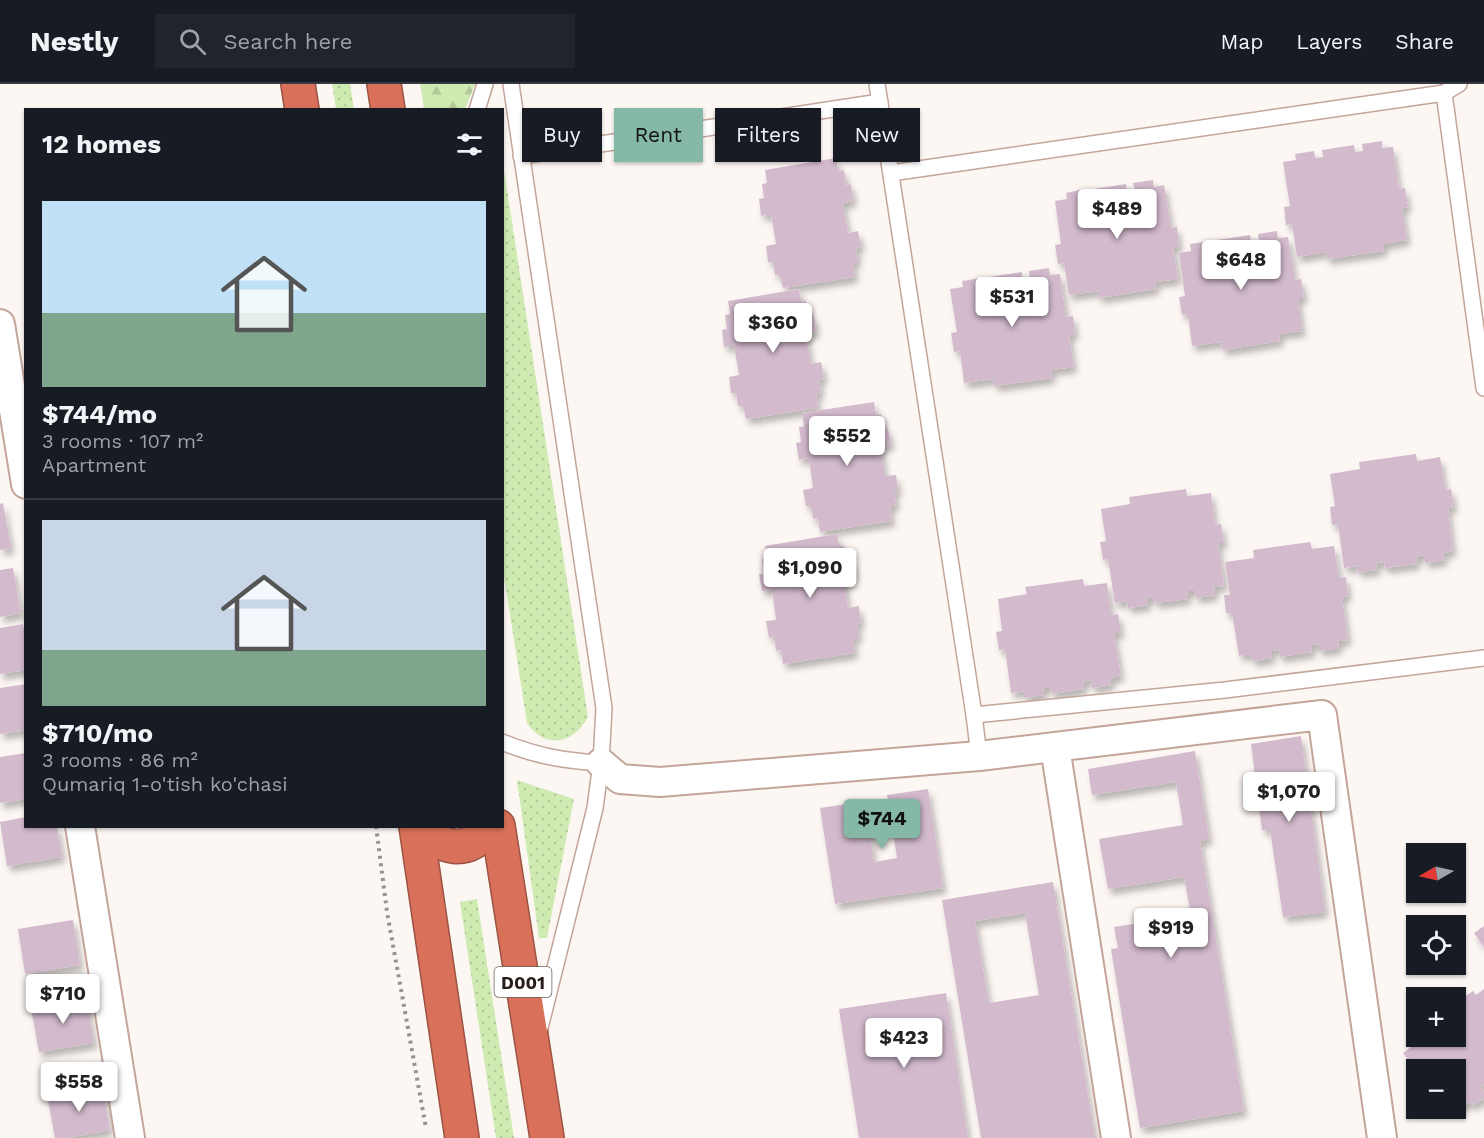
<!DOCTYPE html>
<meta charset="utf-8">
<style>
:root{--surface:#171b24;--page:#20242c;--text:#f1f3f6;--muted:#9ea1a6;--line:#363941;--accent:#85b8a7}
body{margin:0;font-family:"Work Sans",sans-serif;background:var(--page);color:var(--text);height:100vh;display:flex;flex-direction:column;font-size:22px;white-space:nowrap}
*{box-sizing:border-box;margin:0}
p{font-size:20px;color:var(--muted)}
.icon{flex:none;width:33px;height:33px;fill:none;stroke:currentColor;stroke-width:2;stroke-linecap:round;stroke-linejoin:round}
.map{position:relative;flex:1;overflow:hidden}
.panel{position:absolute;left:24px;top:24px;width:480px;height:720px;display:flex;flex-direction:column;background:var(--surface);border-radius:0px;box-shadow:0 2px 4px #0004}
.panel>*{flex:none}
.guide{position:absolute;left:522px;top:24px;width:570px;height:54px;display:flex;gap:12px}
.needle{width:39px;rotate:261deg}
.controls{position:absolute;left:1406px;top:759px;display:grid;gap:12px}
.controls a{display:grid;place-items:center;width:60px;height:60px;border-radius:0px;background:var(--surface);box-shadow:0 2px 4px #0004;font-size:30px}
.price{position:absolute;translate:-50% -51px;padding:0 14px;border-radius:6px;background:#fff;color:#222;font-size:20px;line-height:39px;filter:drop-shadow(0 2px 3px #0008)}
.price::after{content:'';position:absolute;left:50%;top:36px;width:18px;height:14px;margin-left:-9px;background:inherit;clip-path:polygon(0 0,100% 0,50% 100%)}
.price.active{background:var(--accent);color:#111}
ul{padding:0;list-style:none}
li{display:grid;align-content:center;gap:12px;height:318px;padding:0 18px}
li+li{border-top:2px solid var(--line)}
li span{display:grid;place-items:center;height:186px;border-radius:0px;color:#555}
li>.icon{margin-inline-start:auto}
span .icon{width:108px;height:108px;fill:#fffc;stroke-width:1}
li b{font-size:26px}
h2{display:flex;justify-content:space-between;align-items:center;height:72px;padding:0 18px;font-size:26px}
.tag{padding:0 21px;border-radius:0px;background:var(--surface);box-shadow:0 2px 4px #0004;font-size:21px;line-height:54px}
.tag.active{background:var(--accent);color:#111}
header{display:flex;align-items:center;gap:36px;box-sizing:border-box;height:84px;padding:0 30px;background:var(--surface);border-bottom:2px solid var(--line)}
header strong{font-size:28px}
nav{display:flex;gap:33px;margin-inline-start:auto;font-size:21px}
.search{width:420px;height:54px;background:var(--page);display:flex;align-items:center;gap:15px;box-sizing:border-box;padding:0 21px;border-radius:0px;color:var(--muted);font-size:22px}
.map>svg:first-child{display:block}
.grass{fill:url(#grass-dots)}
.forest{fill:url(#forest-firs)}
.building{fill:#d3bacd;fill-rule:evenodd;filter:url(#shadow)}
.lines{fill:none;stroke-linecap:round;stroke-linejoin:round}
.lane-casing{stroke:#c3a59a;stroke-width:18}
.street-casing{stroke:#c3a59a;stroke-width:32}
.highway-casing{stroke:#9b5443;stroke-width:36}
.path{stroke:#99918d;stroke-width:4;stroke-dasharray:3 4.5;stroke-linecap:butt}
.lane{stroke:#fff;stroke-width:15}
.street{stroke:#fff;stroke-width:28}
.highway{stroke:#d9715a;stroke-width:33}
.labels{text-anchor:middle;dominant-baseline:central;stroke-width:6;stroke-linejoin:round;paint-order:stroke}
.shield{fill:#fff;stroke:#68615d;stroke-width:1.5}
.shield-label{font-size:18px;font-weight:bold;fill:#281d18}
</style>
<header>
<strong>Nestly</strong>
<div class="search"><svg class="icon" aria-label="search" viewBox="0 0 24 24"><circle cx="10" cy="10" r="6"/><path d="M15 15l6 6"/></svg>Search here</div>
<nav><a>Map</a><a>Layers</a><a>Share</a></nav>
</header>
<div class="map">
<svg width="1484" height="1054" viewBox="0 0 1484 1054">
<defs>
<pattern id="grass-dots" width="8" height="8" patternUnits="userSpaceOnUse" patternTransform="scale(1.5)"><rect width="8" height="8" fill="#cfebb2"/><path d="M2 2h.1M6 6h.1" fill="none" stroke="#b2c998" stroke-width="1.8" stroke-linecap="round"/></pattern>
<pattern id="forest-firs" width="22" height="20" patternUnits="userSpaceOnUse" patternTransform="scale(1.5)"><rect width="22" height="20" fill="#cfebb2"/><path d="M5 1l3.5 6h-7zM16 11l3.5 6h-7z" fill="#b2c998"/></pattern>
<filter id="shadow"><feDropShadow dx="3.5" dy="6" stdDeviation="3" flood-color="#0004"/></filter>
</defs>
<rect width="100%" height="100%" fill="#fdf7f4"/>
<g class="grass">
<polygon points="332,0 350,0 354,25 336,25"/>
<path d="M 502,73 L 588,633 C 574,660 545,666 527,639 L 503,486 Z"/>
<polygon points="517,696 574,715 547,854 539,854"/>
<polygon points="477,815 514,1054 496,1054 460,818"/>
</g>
<polygon class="forest" points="420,0 475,0 465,26 424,25"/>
<g class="building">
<polygon points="1382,57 1382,64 1393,63 1399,105 1405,104 1408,123 1402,124 1407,156 1383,160 1384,167 1327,175 1326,168 1297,173 1292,140 1286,141 1284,123 1290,122 1283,78 1296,76 1295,70 1314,67 1315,74 1323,73 1322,66 1354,61 1355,68 1363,67 1362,60"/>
<polygon points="836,74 838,87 844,86 846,101 851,100 853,117 843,119 848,149 858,147 861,163 856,164 858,177 853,178 855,193 783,204 780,191 775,191 773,178 768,178 766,162 776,160 771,130 761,132 759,115 764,114 762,100 767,99 765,86"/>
<polygon points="1153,96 1154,103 1164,101 1171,144 1177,143 1179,162 1173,163 1178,195 1155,198 1156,205 1099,214 1098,207 1069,211 1064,179 1058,180 1055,161 1061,160 1055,117 1067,115 1066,109 1085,105 1087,112 1095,111 1094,105 1126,100 1127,107 1135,106 1133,99"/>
<polygon points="1277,147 1278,154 1288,153 1295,196 1301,195 1304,214 1298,214 1302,247 1279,250 1280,257 1223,266 1221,258 1192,262 1188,230 1182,231 1179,213 1185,212 1179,169 1191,167 1190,160 1210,157 1210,164 1219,163 1217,156 1250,151 1251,159 1259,157 1258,150"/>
<polygon points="1049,184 1050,191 1060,190 1066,233 1073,232 1075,250 1069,251 1074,283 1051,286 1052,294 995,302 993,295 964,299 960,267 954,268 951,249 957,248 950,205 963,203 962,197 981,194 982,201 990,199 989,193 1022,188 1022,195 1030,194 1029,187"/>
<polygon points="799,205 801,218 806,217 808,232 814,231 816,248 806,250 811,280 821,278 824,294 819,295 821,309 816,310 818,324 746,335 743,322 738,322 736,309 731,309 729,293 739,291 734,261 724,263 722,246 727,245 725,231 730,230 728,217"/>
<polygon points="874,318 876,331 881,330 883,345 888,344 891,361 881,362 885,392 896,391 898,407 894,408 896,421 890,422 892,437 820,448 818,434 813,435 811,422 806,422 803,406 813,404 809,374 799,376 796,359 801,358 799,343 804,342 802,329"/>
<polygon points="1416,370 1417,377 1440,373 1445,406 1451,405 1454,423 1448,424 1453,467 1443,469 1445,476 1425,479 1424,471 1416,473 1417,480 1385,484 1384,478 1376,479 1377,486 1358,488 1357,482 1344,484 1338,440 1332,441 1330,423 1335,422 1330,390 1360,385 1359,378"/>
<polygon points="1186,405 1187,412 1211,409 1215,441 1221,440 1224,459 1218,459 1224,502 1214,503 1215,511 1196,514 1195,507 1187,507 1188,515 1155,519 1154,513 1147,514 1148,521 1128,524 1127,517 1115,519 1108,475 1103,476 1100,458 1106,457 1101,425 1130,420 1129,413"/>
<polygon points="3,419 11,464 0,466 0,420"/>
<polygon points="837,450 839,462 844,462 846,476 851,475 854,492 844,494 848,524 859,522 861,539 857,540 859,553 853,554 855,569 783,580 781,566 776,567 774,553 769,554 766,537 776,536 772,506 762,507 759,490 764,490 762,475 768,474 765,462"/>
<polygon points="1310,458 1312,465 1334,462 1339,494 1346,493 1348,512 1342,513 1348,556 1338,557 1339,564 1319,567 1319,560 1311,561 1312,568 1280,573 1279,566 1270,567 1272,574 1252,577 1251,570 1239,572 1232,529 1226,529 1224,511 1230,511 1225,478 1254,474 1253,466"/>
<polygon points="13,484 21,529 0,533 0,486"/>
<polygon points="1083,495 1084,502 1107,499 1111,531 1118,530 1121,549 1114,549 1121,592 1110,594 1111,601 1092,604 1091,596 1083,598 1084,605 1052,610 1051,603 1043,604 1044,611 1024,614 1024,607 1011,609 1005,565 999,566 996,548 1002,547 998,515 1027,510 1025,503"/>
<polygon points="23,540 26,556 26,586 0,590 0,544"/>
<polygon points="26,600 26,646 0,650 0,604"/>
<polygon points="1301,652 1325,828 1283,833 1270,746 1262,746 1251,660"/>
<polygon points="1195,667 1209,755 1200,757 1244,1027 1140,1044 1111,865 1118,864 1114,843 1191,831 1184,793 1108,805 1099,755 1183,741 1176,698 1092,711 1088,685"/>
<polygon points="26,669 26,715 0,719 0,673"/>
<polygon points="928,705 943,804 835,820 820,724 865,717 874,778 897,774 887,711"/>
<polygon points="26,733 26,742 57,742 62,773 7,782 0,738"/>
<path d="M 1053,798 L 1095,1054 L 981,1054 L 942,816 ZM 1025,829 L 1039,911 L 989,919 L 975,837 Z"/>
<polygon points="73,836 80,881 25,890 18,845"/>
<polygon points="1484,842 1484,863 1474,849"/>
<polygon points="1484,905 1484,1001 1481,1003 1484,1008 1484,1014 1473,1021 1470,1017 1458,1026 1455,1022 1455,986 1415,986 1403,969 1414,961 1411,957 1417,952 1455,952 1455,932 1465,925 1459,917 1473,907 1476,911"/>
<polygon points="946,909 968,1054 859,1054 839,925"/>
<polygon points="86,914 94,959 39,968 31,924"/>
<polygon points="102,1002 110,1046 66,1054 55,1054 47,1011"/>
</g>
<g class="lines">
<defs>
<g id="lane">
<polyline points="511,0 604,624 601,679 595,724 539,948"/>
<polyline points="877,0 974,631"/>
<polyline points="1444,9 1459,0"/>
<polyline points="477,26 485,0"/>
<polyline points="521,72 880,18"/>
<polyline points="891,89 1444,9 1484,304"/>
<path d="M 502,658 C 536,672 565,677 601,679"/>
<polyline points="979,672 974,631 1225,606 1484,574"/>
</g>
<g id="street">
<polyline points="0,240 26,400"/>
<polyline points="1055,663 1116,1054"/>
<polyline points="601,679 620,695 660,698 979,672 1322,631 1382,1054"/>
<polyline points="80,742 130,1054"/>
</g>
<g id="highway">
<polyline points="298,0 302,26"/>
<polyline points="384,0 388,26"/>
<polyline points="416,742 462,1054"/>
<path d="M 416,742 C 442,764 467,774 490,742"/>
<polyline points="498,742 547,1054"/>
</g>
</defs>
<use href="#lane" class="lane-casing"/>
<use href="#street" class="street-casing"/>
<use href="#highway" class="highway-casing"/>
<polyline class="path" points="376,742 387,828 426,1044"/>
<use href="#lane" class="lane"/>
<use href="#street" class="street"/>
<use href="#highway" class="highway"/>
</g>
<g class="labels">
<rect class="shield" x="494.5" y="883" width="57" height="30" rx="4.5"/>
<g class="shield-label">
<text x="523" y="898">D001</text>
</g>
</g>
</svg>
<div class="controls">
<a><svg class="needle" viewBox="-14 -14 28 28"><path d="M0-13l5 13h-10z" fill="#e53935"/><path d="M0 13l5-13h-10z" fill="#9ea1a6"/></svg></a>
<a><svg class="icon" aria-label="locate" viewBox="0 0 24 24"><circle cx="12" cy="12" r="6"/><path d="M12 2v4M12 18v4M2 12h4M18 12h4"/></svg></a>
<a>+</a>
<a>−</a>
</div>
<b class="price" style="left:1117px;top:156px">$489</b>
<b class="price" style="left:1241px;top:207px">$648</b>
<b class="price" style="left:1012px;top:244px">$531</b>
<b class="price" style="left:773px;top:270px">$360</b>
<b class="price" style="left:847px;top:383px">$552</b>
<b class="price" style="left:810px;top:515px">$1,090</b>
<b class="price" style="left:1289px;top:739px">$1,070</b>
<b class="price active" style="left:882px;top:766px">$744</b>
<b class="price" style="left:1171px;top:875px">$919</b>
<b class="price" style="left:63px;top:941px">$710</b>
<b class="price" style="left:904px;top:985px">$423</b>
<b class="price" style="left:79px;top:1029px">$558</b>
<div class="guide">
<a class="tag">Buy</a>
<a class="tag active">Rent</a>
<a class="tag">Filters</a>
<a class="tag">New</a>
</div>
<section class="panel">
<h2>12 homes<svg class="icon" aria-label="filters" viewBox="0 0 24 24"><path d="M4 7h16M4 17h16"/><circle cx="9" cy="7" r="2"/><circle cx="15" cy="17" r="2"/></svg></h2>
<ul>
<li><span style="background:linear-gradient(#bfe0f5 60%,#7fa58c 0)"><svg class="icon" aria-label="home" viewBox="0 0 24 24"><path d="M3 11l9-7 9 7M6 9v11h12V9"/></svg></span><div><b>$744/mo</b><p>3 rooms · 107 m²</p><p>Apartment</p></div></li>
<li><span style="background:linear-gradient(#c9d6e8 70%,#7fa58c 0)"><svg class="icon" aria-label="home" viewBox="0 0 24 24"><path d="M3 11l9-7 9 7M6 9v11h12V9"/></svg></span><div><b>$710/mo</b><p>3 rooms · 86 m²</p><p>Qumariq 1-o'tish ko'chasi</p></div></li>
</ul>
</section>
</div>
